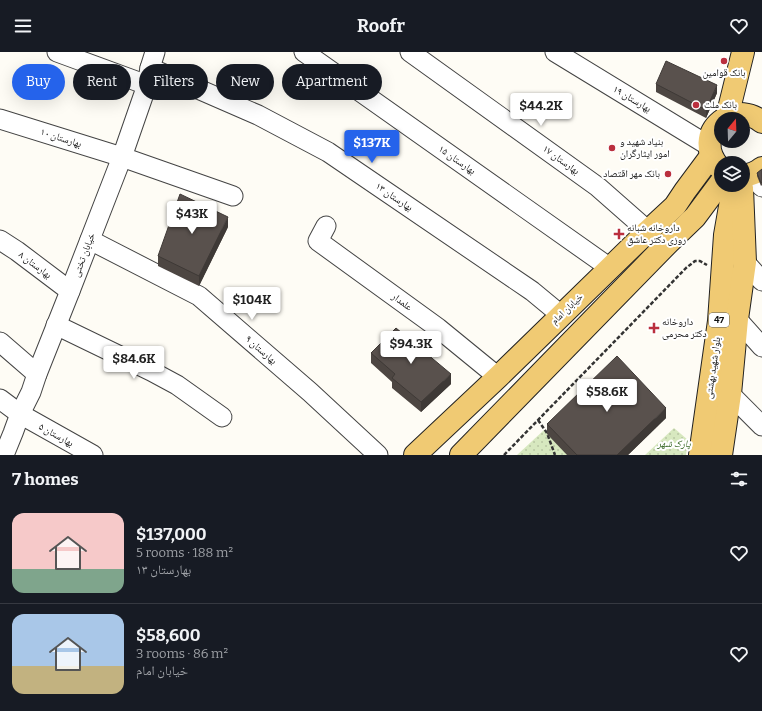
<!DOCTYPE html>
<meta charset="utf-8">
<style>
:root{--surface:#171b24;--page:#242831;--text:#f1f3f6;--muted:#9ea1a6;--line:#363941;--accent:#2563eb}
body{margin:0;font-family:Bitter,"Noto Naskh Arabic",serif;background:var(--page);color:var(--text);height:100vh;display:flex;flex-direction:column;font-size:15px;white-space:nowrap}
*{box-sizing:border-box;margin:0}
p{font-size:13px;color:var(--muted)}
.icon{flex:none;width:22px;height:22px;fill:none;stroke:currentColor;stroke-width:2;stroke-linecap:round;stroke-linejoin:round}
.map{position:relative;height:403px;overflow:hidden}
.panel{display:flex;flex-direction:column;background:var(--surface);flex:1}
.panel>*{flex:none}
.guide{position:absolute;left:12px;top:12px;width:400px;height:36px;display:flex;gap:8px}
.needle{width:26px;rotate:19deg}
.buttons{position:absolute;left:714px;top:60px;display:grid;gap:8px}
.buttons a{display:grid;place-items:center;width:36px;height:36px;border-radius:50%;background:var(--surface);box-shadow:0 4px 16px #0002;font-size:20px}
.price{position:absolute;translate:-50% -34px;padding:0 9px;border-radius:4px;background:#fff;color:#222;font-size:13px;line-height:26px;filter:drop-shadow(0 1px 2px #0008)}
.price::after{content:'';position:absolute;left:50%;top:24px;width:12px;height:9px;margin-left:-6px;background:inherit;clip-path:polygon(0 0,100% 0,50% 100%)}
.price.on{background:var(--accent);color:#fff}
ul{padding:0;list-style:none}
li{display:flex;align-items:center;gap:12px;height:100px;padding:0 12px}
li+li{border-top:1px solid var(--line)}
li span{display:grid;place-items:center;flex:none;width:112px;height:80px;border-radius:12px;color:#555}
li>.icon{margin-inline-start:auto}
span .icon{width:48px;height:48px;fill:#fffc;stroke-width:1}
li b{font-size:17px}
h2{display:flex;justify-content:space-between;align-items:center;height:48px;padding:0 12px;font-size:17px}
.chip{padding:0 14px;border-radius:18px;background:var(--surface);box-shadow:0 4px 16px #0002;font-size:14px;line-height:36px}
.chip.on{background:var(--accent);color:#fff}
header{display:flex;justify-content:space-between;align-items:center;height:52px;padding:0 12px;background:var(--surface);font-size:18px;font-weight:700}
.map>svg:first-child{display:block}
.park{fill:url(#park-dots)}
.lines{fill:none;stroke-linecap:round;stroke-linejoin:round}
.minor-casing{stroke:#444;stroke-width:21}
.major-casing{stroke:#222;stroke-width:24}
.path{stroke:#333;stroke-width:2.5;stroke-dasharray:4 2;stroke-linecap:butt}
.minor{stroke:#fff;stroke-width:19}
.major{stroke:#f0ca73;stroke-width:22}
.wall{fill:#4d4642}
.shaded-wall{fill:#3e3936}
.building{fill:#59514d;stroke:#3e3936}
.poi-dot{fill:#ba2f3e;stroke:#fff;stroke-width:1.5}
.labels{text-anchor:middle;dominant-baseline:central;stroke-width:4;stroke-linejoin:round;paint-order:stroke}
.shield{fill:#fff;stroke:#585858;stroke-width:1}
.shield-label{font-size:9px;font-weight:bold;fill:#111}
.poi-label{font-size:10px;fill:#111;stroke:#fff;text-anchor:start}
.street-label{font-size:10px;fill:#111;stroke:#fff}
.park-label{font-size:10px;font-style:italic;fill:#356623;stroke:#fff}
</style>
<header><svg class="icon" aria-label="menu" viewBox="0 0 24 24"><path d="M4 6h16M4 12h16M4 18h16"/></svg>Roofr<svg class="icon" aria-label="heart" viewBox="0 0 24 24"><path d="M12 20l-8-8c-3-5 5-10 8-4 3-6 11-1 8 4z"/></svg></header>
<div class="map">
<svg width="762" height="403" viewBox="0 0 762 403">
<defs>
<pattern id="park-dots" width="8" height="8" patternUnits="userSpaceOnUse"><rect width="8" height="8" fill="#d7e8bf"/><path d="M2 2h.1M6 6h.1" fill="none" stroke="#b8c6a3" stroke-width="1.8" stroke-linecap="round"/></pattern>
</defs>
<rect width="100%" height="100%" fill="#fefcf5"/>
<g class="park">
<polygon points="674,376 688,388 686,403 645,403"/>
<polygon points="544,378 568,403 517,403"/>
</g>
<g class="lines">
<defs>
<g id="minor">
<polyline points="57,0 147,33"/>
<polyline points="304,0 610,216"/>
<polyline points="410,0 598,135 648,179"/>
<polyline points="555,0 709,94"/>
<polyline points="150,16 258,63 328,100 532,239 561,263"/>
<polyline points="0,67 122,105 233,144"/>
<polyline points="751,123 762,135"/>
<polyline points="326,174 318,189 438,276 498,325"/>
<polyline points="0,188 17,199 70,239"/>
<polyline points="90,188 199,244 310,340 378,403"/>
<polyline points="745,210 762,229"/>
<polyline points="737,267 762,295"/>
<polyline points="56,273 151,319 177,333 222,365"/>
<polyline points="0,290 37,322"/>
<polyline points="730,342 762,374"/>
<polyline points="0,347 20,362 93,403"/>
<polyline points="4,403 13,381 20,362 31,340 37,322 70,239 122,105 147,33 150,16 155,0"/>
</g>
<g id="major">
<polyline points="727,65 743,0"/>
<path d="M 724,67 C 736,59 751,61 762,70"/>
<path d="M 719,115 C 706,101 706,81 721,69"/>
<path d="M 743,124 C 750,123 756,121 762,116"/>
<polyline points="415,403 498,325 648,179 675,154 685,139 711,104"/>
<polyline points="461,403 669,190 695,165 721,130"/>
<polyline points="700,403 719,269 725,183 732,143 732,133"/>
<polyline points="721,403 730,342 737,267 745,210 742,136"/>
</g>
</defs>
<use href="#minor" class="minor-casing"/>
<use href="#major" class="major-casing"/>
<g class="path">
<polyline points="538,368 547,381 555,403"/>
<polyline points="504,403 686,216 695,209 700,209 707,213"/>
</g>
<use href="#minor" class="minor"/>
<use href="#major" class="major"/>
</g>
<g class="wall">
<polygon points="656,32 717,41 706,66 656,40"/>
<polygon points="762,117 762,133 761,134 757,124 757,121"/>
<polygon points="228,175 199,234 158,214 158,204"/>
<polygon points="371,301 451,332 421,360 392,336 392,330 371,311"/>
<polygon points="666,366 628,403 567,403 547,382 547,372"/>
</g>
<g class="shaded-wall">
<polygon points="717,33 717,41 706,66 706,58"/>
<polygon points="228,165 228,175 199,234 199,224"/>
<polygon points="451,322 451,332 421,360 421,350"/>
<polygon points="666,356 666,366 628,403 617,403"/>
</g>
<g class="building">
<polygon points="666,9 717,33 706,58 656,32"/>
<polygon points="762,117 762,130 761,131 757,121"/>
<polygon points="180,142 228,165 199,224 158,204"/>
<polygon points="396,276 451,322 421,350 392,326 395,322 371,301"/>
<polygon points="617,304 666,356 617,403 577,403 547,372"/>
</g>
<g class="poi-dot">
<circle cx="724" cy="9" r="4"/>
<circle cx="696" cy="53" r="4"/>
<circle cx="612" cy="96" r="4"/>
<circle cx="668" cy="122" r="4"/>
<path d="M617 176h4v4h4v4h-4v4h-4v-4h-4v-4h4z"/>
<path d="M652 270h4v4h4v4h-4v4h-4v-4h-4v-4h4z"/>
</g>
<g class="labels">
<rect class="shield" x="709" y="261" width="20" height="14" rx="3"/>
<g class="shield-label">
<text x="719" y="268">47</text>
</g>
<g class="poi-label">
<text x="724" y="21" text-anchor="middle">بانک قوامین</text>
<text x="704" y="53">بانک ملت</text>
<text x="620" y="90">بنیاد شهید و<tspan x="620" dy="12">امور ایثارگران</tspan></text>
<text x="660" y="122" text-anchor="end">بانک مهر اقتصاد</text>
<text x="627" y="176">داروخانه شبانه<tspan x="627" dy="12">روزی دکتر عاشق</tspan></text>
<text x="662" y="270">داروخانه<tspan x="662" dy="12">دکتر محرمی</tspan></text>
</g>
<g class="street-label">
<text transform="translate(632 47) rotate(31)">بهارستان ۱۹</text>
<text transform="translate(61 86) rotate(18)">بهارستان ۱۰</text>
<text transform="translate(457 108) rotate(35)">بهارستان ۱۵</text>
<text transform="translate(561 108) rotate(36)">بهارستان ۱۷</text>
<text transform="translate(394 145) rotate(34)">بهارستان ۱۳</text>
<text transform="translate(84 203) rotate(-69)">خیابان تختی</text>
<text transform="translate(35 213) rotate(37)">بهارستان ۸</text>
<text transform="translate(402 250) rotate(36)">علمدار</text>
<text transform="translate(567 257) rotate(-44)">خیابان امام</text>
<text transform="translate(261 298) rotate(41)">بهارستان ۹</text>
<text transform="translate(713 316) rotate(-82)">بلوار شهید بهشتی</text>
<text transform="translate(56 383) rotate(29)">بهارستان ۵</text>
</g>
<g class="park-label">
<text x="674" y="392">پارک شهر</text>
</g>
</g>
</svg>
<div class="buttons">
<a><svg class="needle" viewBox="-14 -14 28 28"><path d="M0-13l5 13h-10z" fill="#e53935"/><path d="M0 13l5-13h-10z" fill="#9ea1a6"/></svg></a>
<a><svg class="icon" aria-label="layers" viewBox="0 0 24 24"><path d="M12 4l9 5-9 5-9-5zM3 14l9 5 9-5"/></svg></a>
</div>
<b class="price" style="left:541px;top:75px">$44.2K</b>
<b class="price on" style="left:372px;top:112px">$137K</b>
<b class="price" style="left:192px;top:183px">$43K</b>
<b class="price" style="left:252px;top:269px">$104K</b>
<b class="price" style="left:411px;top:313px">$94.3K</b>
<b class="price" style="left:134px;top:328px">$84.6K</b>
<b class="price" style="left:607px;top:361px">$58.6K</b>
<div class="guide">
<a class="chip on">Buy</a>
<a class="chip">Rent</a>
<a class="chip">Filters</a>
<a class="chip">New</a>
<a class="chip">Apartment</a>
</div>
</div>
<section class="panel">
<h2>7 homes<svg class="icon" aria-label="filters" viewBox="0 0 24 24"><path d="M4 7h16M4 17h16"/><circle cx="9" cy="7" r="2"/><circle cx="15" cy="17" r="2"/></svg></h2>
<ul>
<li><span style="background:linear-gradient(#f6c9c9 70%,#7fa58c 0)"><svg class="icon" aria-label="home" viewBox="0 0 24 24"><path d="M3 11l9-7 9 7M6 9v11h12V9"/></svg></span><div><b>$137,000</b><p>5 rooms · 188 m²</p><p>بهارستان ۱۳</p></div><svg class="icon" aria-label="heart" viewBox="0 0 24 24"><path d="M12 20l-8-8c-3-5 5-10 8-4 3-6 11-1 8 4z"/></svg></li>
<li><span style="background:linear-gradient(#a9c7e8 65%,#c2b280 0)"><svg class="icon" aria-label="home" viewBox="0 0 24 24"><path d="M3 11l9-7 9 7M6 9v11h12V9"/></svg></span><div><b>$58,600</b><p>3 rooms · 86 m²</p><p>خیابان امام</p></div><svg class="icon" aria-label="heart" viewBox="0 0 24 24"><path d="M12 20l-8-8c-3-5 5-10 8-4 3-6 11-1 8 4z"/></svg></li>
</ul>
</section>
